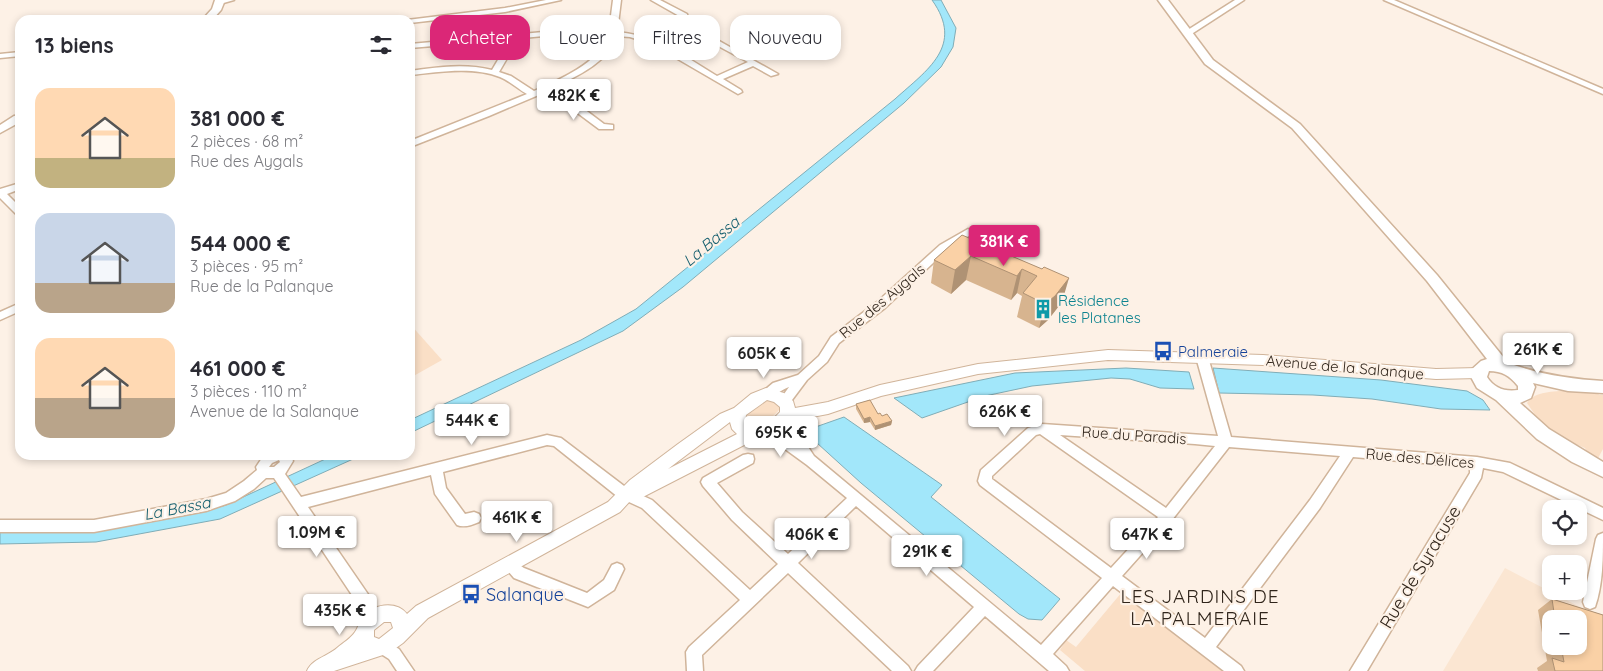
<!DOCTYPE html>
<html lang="fr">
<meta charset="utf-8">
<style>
:root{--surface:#fff;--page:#f2f2f3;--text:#2b2b33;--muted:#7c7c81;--accent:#db2777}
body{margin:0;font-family:Quicksand,sans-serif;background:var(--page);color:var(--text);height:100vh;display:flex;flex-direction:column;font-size:19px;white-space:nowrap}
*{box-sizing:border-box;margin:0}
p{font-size:16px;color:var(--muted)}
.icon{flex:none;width:28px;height:28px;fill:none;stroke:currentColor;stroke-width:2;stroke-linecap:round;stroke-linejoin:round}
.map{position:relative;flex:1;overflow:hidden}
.side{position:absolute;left:15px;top:15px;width:400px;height:445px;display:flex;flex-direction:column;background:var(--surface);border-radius:15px;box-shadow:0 2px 8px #0003}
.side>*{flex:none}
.guide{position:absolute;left:430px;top:15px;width:475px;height:45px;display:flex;gap:10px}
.tools{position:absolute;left:1542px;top:500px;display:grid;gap:10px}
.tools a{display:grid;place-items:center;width:45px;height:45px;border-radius:10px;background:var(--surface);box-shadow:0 2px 8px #0003;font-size:25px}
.price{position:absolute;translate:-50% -42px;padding:0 11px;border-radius:5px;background:#fff;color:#222;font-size:16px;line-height:32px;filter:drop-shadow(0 1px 2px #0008)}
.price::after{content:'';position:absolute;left:50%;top:30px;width:15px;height:11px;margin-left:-8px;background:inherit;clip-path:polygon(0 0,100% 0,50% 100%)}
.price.active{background:var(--accent);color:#fff}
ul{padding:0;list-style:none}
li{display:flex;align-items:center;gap:15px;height:125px;padding:0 20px}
li span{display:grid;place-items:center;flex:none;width:140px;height:100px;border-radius:15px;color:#555}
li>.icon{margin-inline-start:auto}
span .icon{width:60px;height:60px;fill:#fffc;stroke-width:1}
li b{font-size:21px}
h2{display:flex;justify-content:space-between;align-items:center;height:60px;padding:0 20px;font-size:21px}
.pill{padding:0 18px;border-radius:15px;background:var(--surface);box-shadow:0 2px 8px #0003;font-size:18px;line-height:45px}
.pill.active{background:var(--accent);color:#fff}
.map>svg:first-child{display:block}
.built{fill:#fbe6d2;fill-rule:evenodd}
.green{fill:#fadfc6}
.water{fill:#a2e7fa;stroke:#80adb7}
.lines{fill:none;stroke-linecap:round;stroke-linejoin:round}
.minor-casing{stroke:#d0b49a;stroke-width:3}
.tertiary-casing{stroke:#d0b49a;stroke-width:2}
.secondary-casing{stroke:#d0b49a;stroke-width:3}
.minor{fill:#fff;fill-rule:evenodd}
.tertiary{fill:#fff;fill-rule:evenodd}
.secondary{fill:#fff;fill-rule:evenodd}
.wall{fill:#d7b48f;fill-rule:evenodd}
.shaded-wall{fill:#af9274}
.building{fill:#fad1a6;stroke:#af9274}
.labels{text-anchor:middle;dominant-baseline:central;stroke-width:4.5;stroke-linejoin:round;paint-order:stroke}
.culture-label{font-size:15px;fill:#0d838f;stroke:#fdf1e6;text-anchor:start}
.street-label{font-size:15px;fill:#30251b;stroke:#fdf1e6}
.transit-label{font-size:15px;fill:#164399;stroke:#fdf1e6;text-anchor:start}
.water-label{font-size:16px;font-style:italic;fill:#125d6d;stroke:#fdf1e6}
.near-street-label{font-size:18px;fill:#30251b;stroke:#fdf1e6}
.near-transit-label{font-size:18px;fill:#164399;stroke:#fdf1e6;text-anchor:start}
.near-neighbourhood-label{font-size:19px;letter-spacing:1px;fill:#30251b;stroke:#fdf1e6}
</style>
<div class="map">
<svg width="1603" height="671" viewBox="0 0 1603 671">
<rect width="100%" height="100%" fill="#fdf1e6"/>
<path class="built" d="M 1505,568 L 1603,619 L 1603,671 L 1443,671 ZM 1551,619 L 1579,619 L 1579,646 L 1551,646 Z"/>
<g class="green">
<polygon points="410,324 442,360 410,378"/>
<path d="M 1597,392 L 1599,395 L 1603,395 L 1603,449 L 1597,460 L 1589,456 L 1585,448 L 1563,439 L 1540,422 L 1527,403 C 1537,386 1578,392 1597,392 Z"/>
<path d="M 768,400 L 775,401 L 779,405 L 779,410 C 771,419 757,433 745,421 L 746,416 Z"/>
<polygon points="1122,592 1225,671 1085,671 1060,650 1066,640 1076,647"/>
</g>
<g class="water">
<path d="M 932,0 L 941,0 L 956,28 L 953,47 L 941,67 L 904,103 L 683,287 L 623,331 L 410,433 L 410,420 L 581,340 L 636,309 L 895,99 C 927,70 965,46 932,0 Z"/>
<polygon points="1126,368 1189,372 1194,389 1160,388 1130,379 1111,378 1032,386 985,396 922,418 894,398 1015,373"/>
<polygon points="1213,368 1381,380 1467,391 1483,400 1490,410 1441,409 1372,399 1313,395 1219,393"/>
<polygon points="844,417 942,485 931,497 1060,599 1042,620 1028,619 1019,614 861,483 817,443 807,430"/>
<polygon points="334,455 362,455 220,519 96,542 0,544 0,530 209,510 226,505"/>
</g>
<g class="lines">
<defs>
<g id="minor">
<polygon points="219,0 234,0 220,4 216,2"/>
<polygon points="546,0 561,0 505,12 410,23 410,20 407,20 505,8"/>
<path d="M 613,0 L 621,0 L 617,32 C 656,35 684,56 717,76 L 748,62 L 683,27 L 681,17 L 651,0 L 660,0 L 687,14 L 689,24 L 778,74 L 771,76 L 753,66 L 723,79 L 741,90 L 742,92 L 738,94 L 652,44 L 630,37 L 616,36 C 609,62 577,76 555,87 L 604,124 L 613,125 L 613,129 L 599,129 L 548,91 L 489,116 L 410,147 L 410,141 L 527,94 C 518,89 510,81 500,77 C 473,66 438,72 410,75 L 410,71 C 437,67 465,63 492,70 L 505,48 L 504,40 L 410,48 L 410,44 L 576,29 L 609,31 ZM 576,33 L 608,36 C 601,62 557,81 534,91 L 511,76 L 499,72 L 513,48 L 512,39 Z"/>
<polygon points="1235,0 1244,0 1190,35 1183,33"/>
<polygon points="1384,0 1394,0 1603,89 1603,94"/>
<polygon points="20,52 20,56 0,58 0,54"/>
<polygon points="20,183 20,189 7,194 20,207 20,216 17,215 0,198 0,189"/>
<path d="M 968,229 L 973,232 L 972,234 L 948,249 L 885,308 L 839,343 L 827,362 L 807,380 L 789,404 L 781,404 L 779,401 L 789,387 C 780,390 771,400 762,397 L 760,394 L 773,383 L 798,375 L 819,356 L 831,337 L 877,302 L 940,245 Z"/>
<polygon points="20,303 20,311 0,320 0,312"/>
<path d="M 1202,353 L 1206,354 L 1208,357 L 1231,437 L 1477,457 L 1510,463 L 1603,508 L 1603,520 L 1503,472 L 1483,468 L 1481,478 L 1367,671 L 1350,671 L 1470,473 L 1470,467 L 1353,457 L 1320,508 L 1216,647 L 1241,666 L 1244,671 L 1224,671 L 1113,586 L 1053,654 L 1066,666 L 1069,671 L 1049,671 L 985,616 L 933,671 L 915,671 L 918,666 L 974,607 L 856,506 L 798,563 L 908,666 L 911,671 L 892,671 L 788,573 L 702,655 L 703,671 L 687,671 L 686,652 L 689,647 L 740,600 L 642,508 L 618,497 L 554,446 L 547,445 L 443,472 L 446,488 L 465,514 L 474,512 L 479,514 L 481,518 L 479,522 C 472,525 464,528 457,525 L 435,494 L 431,475 L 308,507 L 374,603 L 377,621 L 375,626 L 370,628 L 365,626 L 362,610 L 274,478 L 266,478 L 254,489 L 235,501 L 206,511 L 94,532 L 0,532 L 0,520 L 94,520 L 206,499 L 226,493 L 244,481 L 257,470 L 256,467 L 264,455 L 290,455 L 293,461 L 285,474 L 301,497 L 547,435 L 561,438 L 628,489 L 652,500 L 750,590 L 778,564 L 732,520 L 703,486 L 701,482 L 703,478 L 743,455 L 748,454 L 753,455 L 754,459 L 753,463 L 717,483 L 742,512 L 788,554 L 847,498 L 807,465 L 763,433 L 761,430 L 763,427 L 767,425 L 791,440 L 778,419 L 780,416 L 784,414 L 788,416 L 814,456 L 1041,645 L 1102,578 L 980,485 L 978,481 L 981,470 L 1028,428 L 1042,424 L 1218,436 L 1196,357 L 1198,354 ZM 1040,434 L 1158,517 L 1111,568 L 992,479 L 992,476 L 1036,435 ZM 1060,435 L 1195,444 L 1215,446 L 1166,508 ZM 1229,447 L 1340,456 L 1310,500 L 1205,638 L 1122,576 L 1172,520 ZM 279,460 L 280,462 L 274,467 L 269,467 L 272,463 Z"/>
<path d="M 1603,533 C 1603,557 1603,584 1595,607 L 1590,609 L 1585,607 L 1583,602 L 1596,539 L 1598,535 Z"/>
<polygon points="510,559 524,568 587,593 604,580 612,565 617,563 622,565 624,569 614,590 588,607 514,578 503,565 505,561"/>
<polygon points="383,640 399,649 414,671 397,671 389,659 378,652 375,647 378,642"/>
</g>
<path id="tertiary" d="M 1108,350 L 1263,355 L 1436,369 L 1478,368 L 1483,369 L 1485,373 L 1483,377 L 1478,378 L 1436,379 L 1263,365 L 1108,360 L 978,374 L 881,396 L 828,414 L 791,421 L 774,434 L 752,441 L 639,499 L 631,500 L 620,512 L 428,618 L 403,643 L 389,653 L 334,671 L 307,671 C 312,659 328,656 337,648 C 343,643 351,638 355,632 C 358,628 359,622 362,618 C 372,604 396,600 407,614 L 416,606 L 608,502 L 630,480 L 678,444 L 720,414 L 734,408 L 751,394 L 766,388 L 784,393 L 793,401 L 795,408 L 828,402 L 880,385 L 978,364 ZM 767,400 L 774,402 L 780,407 L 780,412 L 770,422 L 752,428 L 745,423 L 746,415 ZM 730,422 L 732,429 L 737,434 L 668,469 ZM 384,622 L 391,622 L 393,628 L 379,639 L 374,637 L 374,630 Z"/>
<g id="secondary">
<polygon points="215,0 225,0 221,10 212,20 202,20 212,9"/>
<path d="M 1158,0 L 1168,0 L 1213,60 L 1300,124 L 1437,275 L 1508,363 C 1539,374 1570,379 1603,381 L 1603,393 L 1568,391 L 1533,383 L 1535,387 L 1531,398 L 1520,403 L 1549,429 L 1603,462 L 1603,477 L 1572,462 L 1537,439 L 1496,400 L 1477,388 L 1471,377 L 1471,370 L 1481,361 L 1487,359 L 1427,281 L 1292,128 L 1205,64 ZM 1489,371 C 1502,371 1510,376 1518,386 L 1518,390 C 1505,392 1494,388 1487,377 Z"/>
<polygon points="20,115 20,122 0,133 0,125 14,116"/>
</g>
</defs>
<use href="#minor" class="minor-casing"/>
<use href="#tertiary" class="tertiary-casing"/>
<use href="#secondary" class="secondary-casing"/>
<use href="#minor" class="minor"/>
<use href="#tertiary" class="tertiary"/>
<use href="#secondary" class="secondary"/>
</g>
<g class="wall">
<polygon points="962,235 1042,269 1062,302 1048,320 1039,328 1017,317 1022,296 1017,293 1011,300 966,280 951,294 931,283 934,260"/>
<polygon points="856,404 892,421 891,425 875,430 870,422 864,423 856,409"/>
<path d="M 1552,599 L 1603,615 L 1603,671 L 1538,671 L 1537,668 L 1547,661 L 1538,610 ZM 1551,619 L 1579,619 L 1579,646 L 1551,646 Z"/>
</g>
<g class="shaded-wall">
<polygon points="971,256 966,280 951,294 955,270"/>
<polygon points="1022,269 1017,293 1011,300 1017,276"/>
<polygon points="1069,278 1062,302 1048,320 1039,328 1045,304"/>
<polygon points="870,417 870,422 864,423 864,419"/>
<polygon points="892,421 891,425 875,430 875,426"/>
</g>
<g class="building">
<polygon points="962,235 1042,269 1044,267 1069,278 1055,296 1045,304 1023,293 1037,276 1022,269 1017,276 971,256 955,270 934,260"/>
<polygon points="870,400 878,414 880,413 882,416 887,414 892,421 875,426 870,417 864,419 856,404"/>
<polygon points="1552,599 1603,615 1603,671 1555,671 1552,658 1564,662 1561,646 1579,646 1579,619 1555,619"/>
</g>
<defs>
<symbol id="building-bare" viewBox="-9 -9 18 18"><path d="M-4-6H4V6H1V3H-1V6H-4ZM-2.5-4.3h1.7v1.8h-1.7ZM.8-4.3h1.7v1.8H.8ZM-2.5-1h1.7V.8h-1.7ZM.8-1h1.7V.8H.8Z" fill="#0f9aa8" stroke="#fdf1e6" stroke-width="2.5" paint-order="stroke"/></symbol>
<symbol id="bus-bare" viewBox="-9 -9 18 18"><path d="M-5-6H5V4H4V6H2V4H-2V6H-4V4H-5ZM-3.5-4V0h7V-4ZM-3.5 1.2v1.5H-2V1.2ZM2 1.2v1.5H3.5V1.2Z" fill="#1a4fb4" stroke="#fdf1e6" stroke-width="2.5" paint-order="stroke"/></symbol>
</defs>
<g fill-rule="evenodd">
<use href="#building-bare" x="1029" y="295" width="28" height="28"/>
<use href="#bus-bare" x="1149" y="337" width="28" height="28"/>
<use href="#bus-bare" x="457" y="580" width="28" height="28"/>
</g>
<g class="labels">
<g class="culture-label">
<text x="1058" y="300">Résidence<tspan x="1058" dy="17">les Platanes</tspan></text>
</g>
<g class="street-label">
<text transform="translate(882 301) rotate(-40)">Rue des Aygals</text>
<text transform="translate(1345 367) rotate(5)">Avenue de la Salanque</text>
<text transform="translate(1134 435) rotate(4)">Rue du Paradis</text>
<text transform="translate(1420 458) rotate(5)">Rue des Délices</text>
</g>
<g class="transit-label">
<text x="1178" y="351">Palmeraie</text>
</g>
<g class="water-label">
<text transform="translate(711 241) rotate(-40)">La Bassa</text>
<text transform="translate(177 508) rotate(-11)">La Bassa</text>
</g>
<g class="near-street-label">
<text transform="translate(1420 567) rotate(-59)">Rue de Syracuse</text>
</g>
<g class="near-transit-label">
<text x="486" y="594">Salanque</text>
</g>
<g class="near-neighbourhood-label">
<text x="1200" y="596">LES JARDINS DE<tspan x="1200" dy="22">LA PALMERAIE</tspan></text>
</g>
</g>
</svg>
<div class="tools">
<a><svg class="icon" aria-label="locate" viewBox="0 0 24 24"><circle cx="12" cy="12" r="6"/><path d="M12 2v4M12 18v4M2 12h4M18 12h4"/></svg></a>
<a>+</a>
<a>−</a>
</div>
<b class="price" style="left:574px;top:121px">482K €</b>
<b class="price active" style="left:1004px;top:267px">381K €</b>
<b class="price" style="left:1538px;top:375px">261K €</b>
<b class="price" style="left:764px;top:379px">605K €</b>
<b class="price" style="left:1005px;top:437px">626K €</b>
<b class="price" style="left:472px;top:446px">544K €</b>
<b class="price" style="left:781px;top:458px">695K €</b>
<b class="price" style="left:517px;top:543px">461K €</b>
<b class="price" style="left:317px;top:558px">1.09M €</b>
<b class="price" style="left:812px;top:560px">406K €</b>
<b class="price" style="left:1147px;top:560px">647K €</b>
<b class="price" style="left:927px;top:577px">291K €</b>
<b class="price" style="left:340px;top:636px">435K €</b>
<div class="guide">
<a class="pill active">Acheter</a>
<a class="pill">Louer</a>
<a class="pill">Filtres</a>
<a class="pill">Nouveau</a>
</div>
<section class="side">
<h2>13 biens<svg class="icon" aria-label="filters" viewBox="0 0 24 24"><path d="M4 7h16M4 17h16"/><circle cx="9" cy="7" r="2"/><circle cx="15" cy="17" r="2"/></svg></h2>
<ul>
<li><span style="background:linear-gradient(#ffd9b3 70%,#c2b280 0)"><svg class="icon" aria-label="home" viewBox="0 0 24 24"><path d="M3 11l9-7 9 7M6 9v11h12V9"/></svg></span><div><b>381 000 €</b><p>2 pièces · 68 m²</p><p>Rue des Aygals</p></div></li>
<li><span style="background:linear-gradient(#c9d6e8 70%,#b9a48a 0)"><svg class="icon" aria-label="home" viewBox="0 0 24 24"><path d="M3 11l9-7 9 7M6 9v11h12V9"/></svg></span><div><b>544 000 €</b><p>3 pièces · 95 m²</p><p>Rue de la Palanque</p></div></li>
<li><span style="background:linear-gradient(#ffd9b3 60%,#b9a48a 0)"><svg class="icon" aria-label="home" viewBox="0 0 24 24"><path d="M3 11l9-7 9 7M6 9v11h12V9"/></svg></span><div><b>461 000 €</b><p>3 pièces · 110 m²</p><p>Avenue de la Salanque</p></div></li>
</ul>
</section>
</div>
